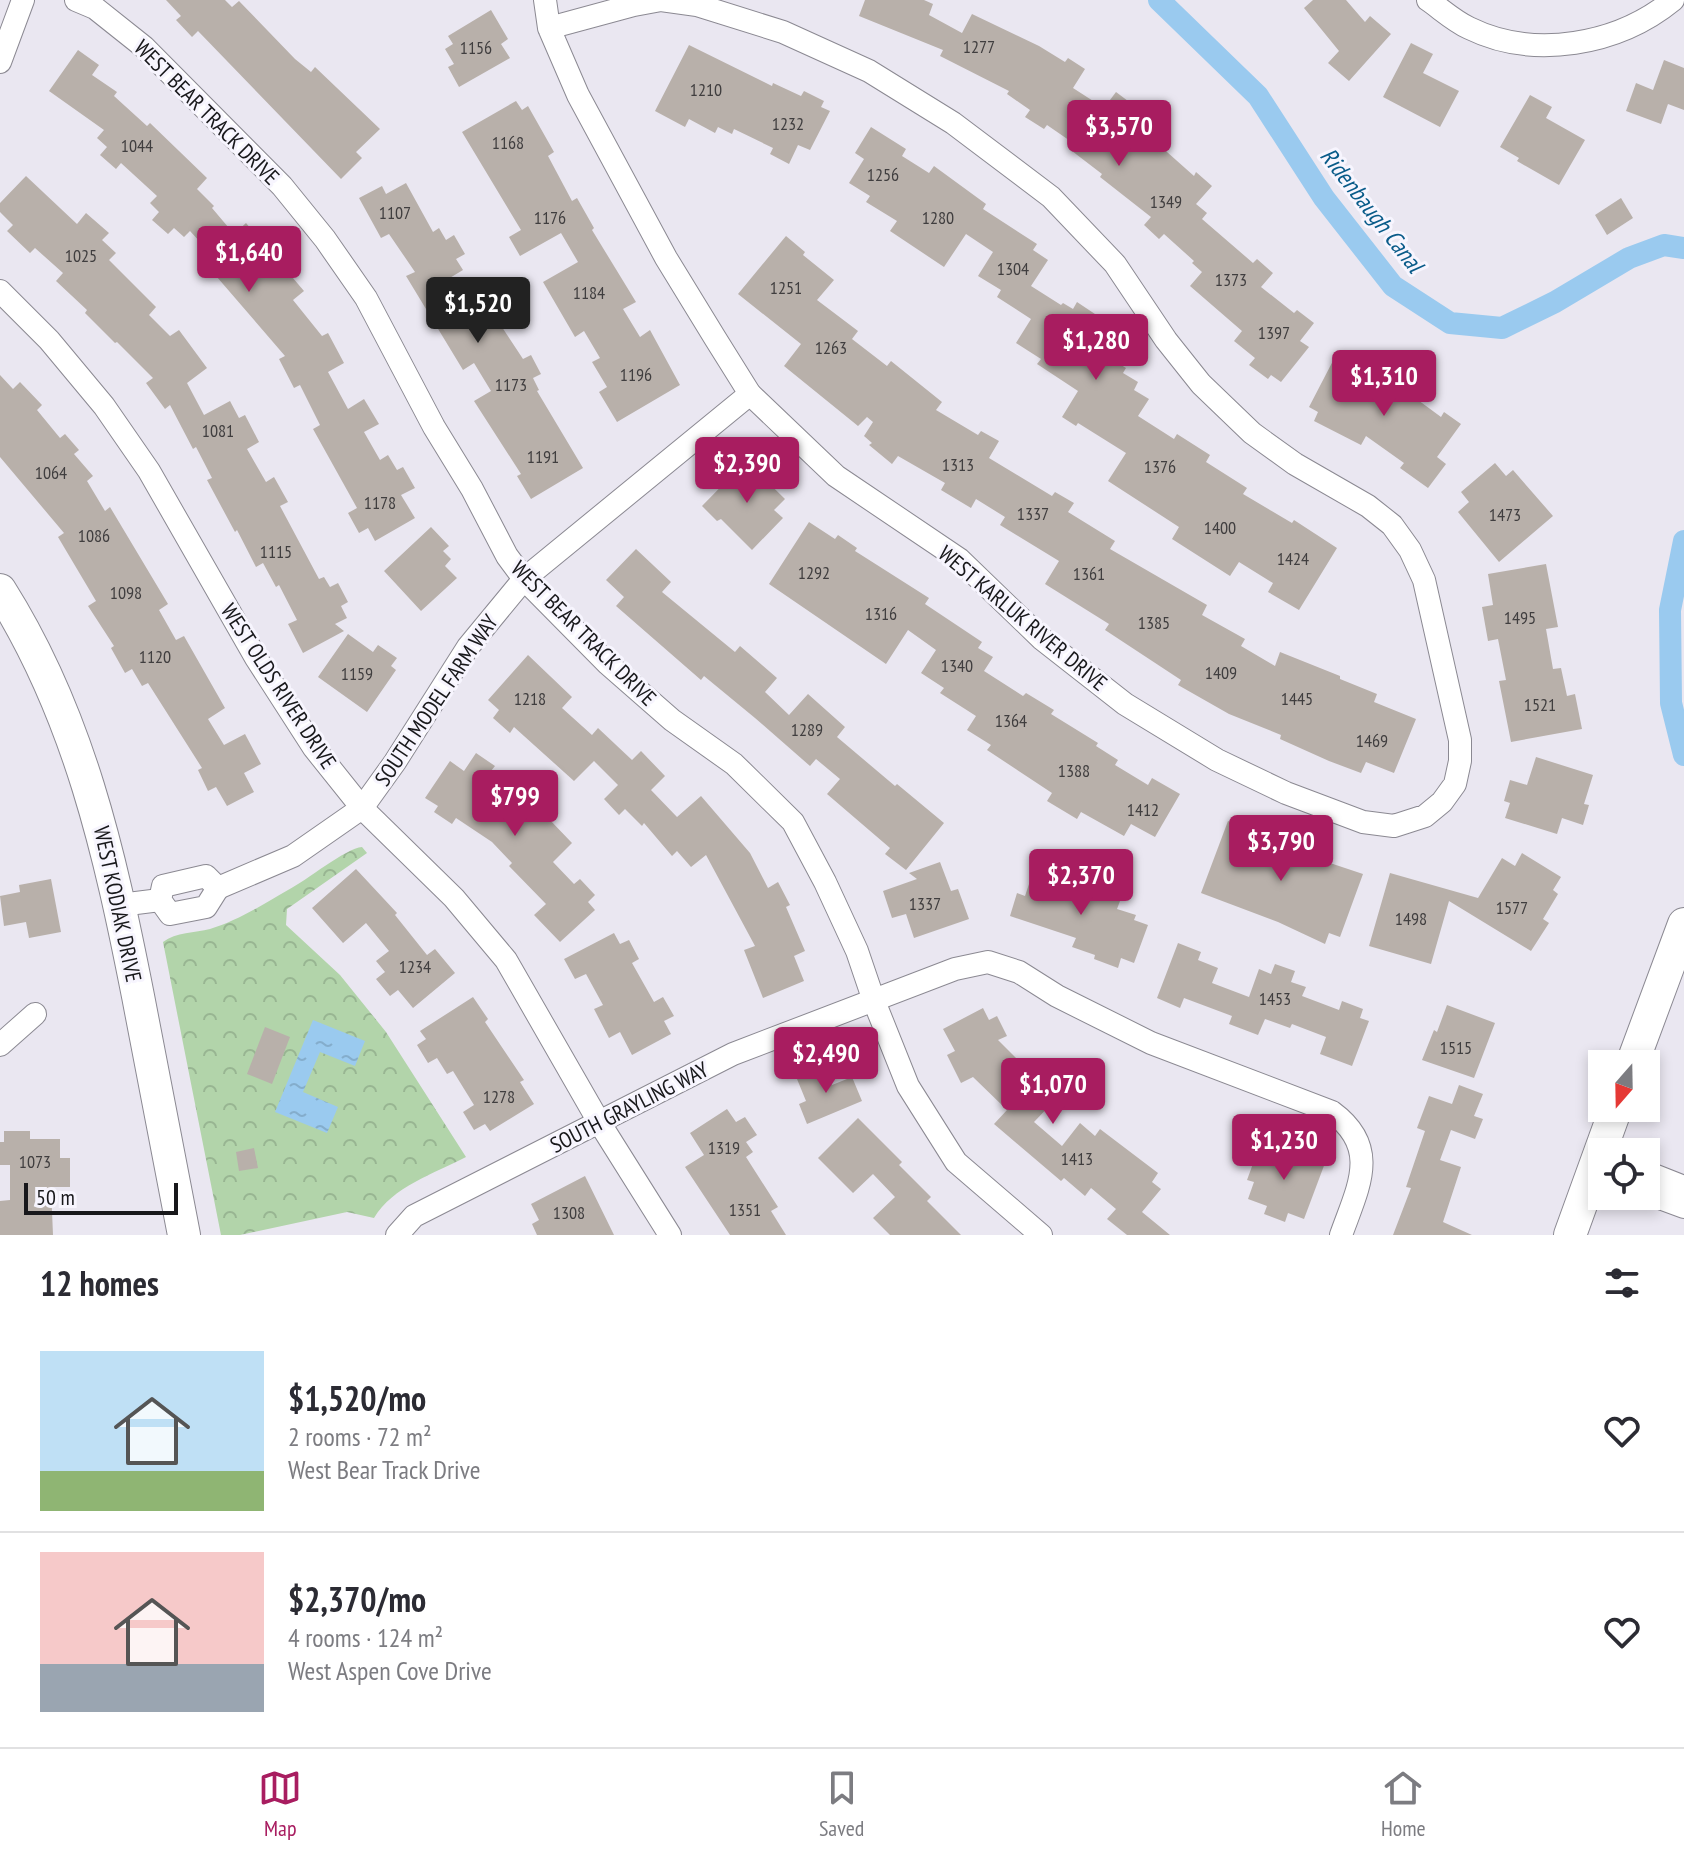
<!DOCTYPE html>
<meta charset="utf-8">
<style>
:root{--surface:#fff;--page:#f2f2f3;--text:#2b2b33;--muted:#7c7c81;--line:#e1e1e2;--accent:#a81d60}
body{margin:0;font-family:"PT Sans Narrow",sans-serif;background:var(--page);color:var(--text);height:100vh;display:flex;flex-direction:column;font-size:30px;white-space:nowrap}
*{box-sizing:border-box;margin:0}
p{font-size:26px;color:var(--muted)}
.icon{flex:none;width:44px;height:44px;fill:none;stroke:currentColor;stroke-width:2;stroke-linecap:round;stroke-linejoin:round}
.map{position:relative;height:1235px;overflow:hidden}
.drawer{display:flex;flex-direction:column;background:var(--surface);flex:1}
.drawer>*{flex:none}
.needle{width:52px;rotate:200deg}
.controls{position:absolute;left:1588px;top:1050px;display:grid;gap:16px}
.controls a{display:grid;place-items:center;width:72px;height:72px;border-radius:0px;background:var(--surface);box-shadow:0 4px 12px #0003;font-size:40px}
.scale{position:absolute;left:24px;bottom:20px;width:154px;box-sizing:border-box;padding-left:8px;border:4px solid #18181b;border-top:0;font-size:22px;line-height:28px;white-space:nowrap;color:#18181b;-webkit-text-stroke:6px #f7f5fe;paint-order:stroke}
.price{position:absolute;translate:-50% -68px;padding:0 18px;border-radius:8px;background:var(--accent);color:#fff;font-size:26px;line-height:52px;filter:drop-shadow(0 2px 4px #0008)}
.price::after{content:'';position:absolute;left:50%;top:48px;width:24px;height:18px;margin-left:-12px;background:inherit;clip-path:polygon(0 0,100% 0,50% 100%)}
.price.on{background:#222;color:#fff}
ul{padding:0;list-style:none}
li{display:flex;align-items:center;gap:24px;height:200px;padding:0 40px}
li+li{border-top:2px solid var(--line)}
li span{display:grid;place-items:center;flex:none;width:224px;height:160px;border-radius:0px;color:#555}
li>.icon{margin-inline-start:auto}
span .icon{width:96px;height:96px;fill:#fffc;stroke-width:1}
li b{font-size:34px}
h2{display:flex;justify-content:space-between;align-items:center;height:96px;padding:0 40px;font-size:34px}
.menu{display:flex;justify-content:space-around;align-items:center;height:112px;border-top:2px solid var(--line);background:var(--surface);font-size:22px;color:var(--muted)}
.menu a{display:grid;justify-items:center;gap:4px}
.menu .on{color:var(--accent)}
.map>svg:first-child{display:block}
.park{fill:url(#park-crowns)}
.water{fill:url(#water-ripples)}
.lines{fill:none;stroke-linecap:round;stroke-linejoin:round}
.canal{stroke:#9acaef;stroke-width:22}
.building{fill:#b8b0aa}
.street-casing{stroke:#8b8992;stroke-width:24}
.secondary-casing{stroke:#8b8992;stroke-width:34}
.street{stroke:#fff;stroke-width:22}
.secondary{stroke:#fff;stroke-width:32}
.labels{text-anchor:middle;dominant-baseline:central;stroke-width:6;stroke-linejoin:round;paint-order:stroke}
.number-label{font-size:18px;fill:#403e3f}
.street-label{font-size:22px;fill:#18181b;stroke:#f7f5fe}
.water-label{font-size:24px;font-style:italic;fill:#095b89;stroke:#f7f5fe}
</style>
<div class="map">
<svg width="1684" height="1235" viewBox="0 0 1684 1235">
<defs>
<pattern id="park-crowns" width="20" height="18" patternUnits="userSpaceOnUse" patternTransform="scale(2)"><rect width="20" height="18" fill="#b2d4aa"/><path d="M2 6a3 3 0 1 1 6 0M12 15a3 3 0 1 1 6 0" fill="none" stroke="#98b592"/></pattern>
<pattern id="water-ripples" width="26" height="14" patternUnits="userSpaceOnUse" patternTransform="scale(2)"><rect width="26" height="14" fill="#9acaef"/><path d="M2 4q2-2 4 0t4 0M15 11q2-2 4 0t4 0" fill="none" stroke="#84adcc"/></pattern>
</defs>
<rect width="100%" height="100%" fill="#eae7f1"/>
<path class="park" d="M 362,847 L 367,853 L 287,909 L 286,925 L 340,975 L 386,1032 L 466,1157 C 435,1173 392,1187 374,1218 L 347,1212 L 240,1235 L 221,1235 L 163,942 C 176,932 195,933 210,929 C 237,921 264,904 288,890 C 306,881 346,848 362,847 Z"/>
<polygon class="water" points="313,1020 365,1041 355,1066 320,1052 303,1092 338,1107 327,1133 275,1112"/>
<g class="lines">
<g class="canal">
<polyline points="1159,0 1258,96 1324,198 1393,286 1450,323 1502,328 1555,302 1629,258 1664,245 1684,248"/>
<polyline points="1684,541 1670,610 1671,703 1684,755"/>
</g>
</g>
<g class="building">
<polygon points="166,0 225,0 232,7 239,1 295,59 311,72 315,67 380,129 356,152 362,158 341,179 198,31 192,37 176,20 181,16"/>
<polygon points="865,0 924,0 933,4 929,15 962,33 972,14 1039,46 1065,62 1068,58 1085,69 1073,88 1104,108 1116,92 1168,131 1158,144 1194,176 1196,172 1212,186 1196,204 1207,213 1202,219 1253,263 1257,259 1273,273 1261,287 1294,313 1297,310 1314,323 1300,341 1309,347 1281,382 1271,375 1268,379 1249,365 1255,358 1234,341 1242,331 1190,286 1202,272 1192,263 1194,261 1164,234 1159,239 1144,225 1151,217 1100,177 1102,174 1072,151 1076,145 1047,125 1044,129 1025,117 1030,110 1007,94 1009,91 940,56 943,50 859,16"/>
<polygon points="1313,0 1346,0 1365,22 1370,16 1391,34 1349,81 1328,63 1339,51 1304,8"/>
<polygon points="491,10 508,39 501,44 510,58 459,87 448,67 454,64 445,49 453,44 448,36"/>
<polygon points="1411,43 1433,54 1423,73 1459,91 1440,127 1383,97"/>
<polygon points="689,45 772,86 773,83 801,96 804,91 824,101 821,107 830,111 810,150 798,145 789,164 770,154 773,148 734,129 732,134 718,127 715,133 689,119 685,127 655,111"/>
<polygon points="78,50 99,65 92,75 117,92 114,96 147,126 150,123 207,178 197,189 214,206 212,208 234,234 246,223 304,291 293,300 322,336 328,333 344,363 328,372 348,409 364,399 379,424 364,432 380,460 388,455 397,470 403,467 415,488 401,495 415,518 375,541 368,528 359,533 348,513 357,508 313,429 320,425 300,385 294,388 279,359 285,356 204,262 212,255 190,231 184,237 174,228 168,234 152,220 159,212 150,203 157,196 121,163 116,169 100,155 107,147 97,138 104,130 49,91"/>
<polygon points="1664,60 1684,68 1684,110 1668,104 1661,124 1626,111 1636,83 1653,90"/>
<polygon points="1530,95 1552,107 1546,118 1585,140 1559,185 1517,161 1519,158 1500,147"/>
<polygon points="516,101 522,110 528,106 554,152 548,156 572,201 577,198 594,228 592,230 636,302 623,309 640,337 650,330 680,385 617,422 599,392 607,387 592,362 600,358 584,331 575,337 543,282 578,262 561,233 520,256 509,237 521,230 462,132"/>
<polygon points="871,127 906,149 902,156 929,173 934,166 986,204 983,209 1037,244 1033,250 1048,260 1031,286 1061,305 1063,303 1073,309 1077,302 1098,316 1094,322 1102,327 1090,346 1126,368 1123,373 1138,382 1134,390 1149,399 1138,416 1174,439 1177,434 1210,455 1206,462 1247,488 1243,494 1292,523 1294,520 1337,548 1299,610 1268,592 1273,583 1239,562 1230,576 1172,539 1179,527 1108,481 1126,453 1078,423 1076,426 1062,417 1078,391 1037,364 1041,359 1016,343 1031,319 997,297 1001,290 978,276 993,252 966,234 944,267 890,231 897,221 866,202 870,196 849,183 864,159 855,153"/>
<polygon points="26,176 77,224 86,213 109,233 102,240 116,253 109,260 156,307 149,315 170,336 179,330 207,368 187,383 204,415 230,401 239,418 245,415 259,442 247,449 266,482 274,477 288,502 280,506 319,579 324,577 330,587 338,583 348,602 341,606 347,618 335,624 344,631 303,653 288,624 297,620 279,585 276,587 263,563 256,567 237,530 235,532 207,480 212,478 196,447 193,449 170,405 165,409 146,383 153,378 117,342 115,343 85,313 87,310 56,281 63,273 35,248 30,253 7,231 13,225 0,212 0,203"/>
<polygon points="406,183 433,232 439,228 446,240 454,235 465,254 456,259 463,270 438,285 457,315 475,304 482,314 490,309 523,359 531,355 541,374 533,378 539,390 537,391 583,468 531,499 517,476 521,474 474,401 491,391 474,363 463,370 406,276 415,272 389,234 381,238 359,198 382,186 386,194"/>
<polygon points="1621,198 1633,218 1607,235 1595,215"/>
<polygon points="786,236 805,252 803,255 834,280 817,300 858,331 852,339 887,366 891,361 942,402 936,410 978,435 981,431 999,441 989,458 1052,496 1055,492 1074,503 1068,512 1115,541 1110,549 1207,605 1202,615 1245,639 1241,646 1275,666 1280,652 1340,676 1340,679 1377,694 1374,702 1416,719 1394,773 1366,762 1361,773 1329,761 1280,739 1281,735 1229,714 1178,685 1181,680 1105,630 1109,624 1045,584 1059,561 1000,525 1005,517 976,499 971,508 941,490 945,483 898,456 892,464 869,445 872,443 864,436 873,422 867,417 858,426 784,366 801,344 738,294"/>
<polygon points="1336,355 1403,389 1441,417 1444,412 1461,424 1437,457 1446,464 1428,488 1400,468 1404,463 1366,436 1361,445 1314,421 1318,412 1309,407"/>
<polygon points="0,375 13,389 20,382 42,405 37,410 60,438 65,434 79,450 74,454 93,476 87,481 105,511 110,507 168,604 159,610 176,640 184,636 225,708 208,719 224,745 245,734 261,764 244,773 254,792 227,806 216,787 208,791 198,770 202,768 148,683 142,686 132,669 125,673 111,648 114,646 88,606 96,601 58,537 64,533 0,457"/>
<polygon points="746,461 785,499 774,510 783,518 752,550 721,519 717,521 702,506"/>
<polygon points="1495,463 1506,476 1513,470 1553,516 1499,562 1458,512 1469,502 1461,492"/>
<polygon points="809,522 835,539 838,535 857,548 855,551 929,598 925,604 982,642 978,648 993,657 984,671 1023,696 1026,693 1054,710 1051,714 1098,743 1096,746 1118,760 1115,765 1148,785 1152,778 1180,794 1155,837 1131,824 1124,836 1081,812 1077,819 1047,801 1052,793 987,750 991,745 967,730 976,716 940,693 944,688 921,673 936,650 908,630 886,664 769,584"/>
<polygon points="431,527 449,546 443,551 451,559 445,566 457,578 421,611 384,571"/>
<polygon points="636,549 671,582 662,592 735,652 740,646 777,678 765,692 789,715 808,694 845,727 837,737 895,786 897,784 944,823 906,870 885,854 890,848 827,794 840,779 816,759 810,766 755,718 704,676 701,680 616,606 624,597 606,580"/>
<polygon points="1546,564 1558,627 1546,629 1553,669 1561,668 1567,696 1575,694 1582,729 1511,742 1499,681 1506,680 1498,639 1488,641 1482,607 1493,605 1488,574"/>
<polygon points="348,634 373,652 378,645 397,658 391,666 396,670 367,712 318,677"/>
<polygon points="528,655 572,697 562,708 592,735 598,728 632,760 641,751 665,776 651,790 677,817 701,796 750,853 768,888 778,882 790,905 786,907 805,951 794,956 804,981 763,998 744,950 755,946 706,855 691,867 677,851 672,856 644,823 642,826 625,809 619,815 604,799 618,785 594,761 574,781 514,727 510,733 493,718 499,710 488,700"/>
<polygon points="476,753 495,766 491,771 526,795 572,843 553,862 574,884 580,879 595,895 588,902 595,910 560,942 534,915 546,904 509,866 512,863 492,842 456,818 452,824 434,812 438,806 425,798 450,761 464,771"/>
<polygon points="1536,757 1593,775 1584,804 1589,805 1583,825 1562,818 1557,834 1505,818 1510,803 1504,801 1510,780 1527,785"/>
<polygon points="1228,821 1290,844 1288,849 1363,874 1340,937 1329,933 1325,944 1278,922 1201,893"/>
<polygon points="1522,853 1561,877 1553,890 1558,894 1543,919 1549,923 1531,951 1449,901 1431,964 1369,946 1390,873 1478,898 1502,858 1515,866"/>
<polygon points="940,862 951,891 958,889 969,919 914,938 906,914 892,918 883,891 917,879 909,873"/>
<polygon points="1035,866 1086,882 1084,887 1120,901 1117,909 1136,915 1134,920 1148,925 1134,963 1121,958 1118,968 1094,959 1095,955 1072,947 1076,938 1010,916 1017,893 1025,896"/>
<polygon points="356,869 397,913 395,915 427,955 435,949 455,973 413,1008 398,990 390,996 376,979 385,972 376,961 389,951 366,923 343,943 312,908"/>
<polygon points="51,879 61,932 29,938 26,922 4,926 0,896 20,892 19,885"/>
<polygon points="614,933 620,944 629,940 639,959 632,963 654,1002 663,997 674,1016 664,1021 671,1034 632,1055 620,1032 609,1038 594,1009 603,1005 586,974 575,979 564,959"/>
<polygon points="1178,943 1201,952 1198,960 1218,968 1212,983 1249,997 1259,969 1271,974 1275,964 1295,971 1291,982 1306,987 1302,996 1339,1010 1342,1001 1363,1009 1360,1018 1369,1021 1352,1066 1320,1054 1326,1037 1292,1024 1290,1028 1265,1019 1258,1035 1229,1024 1232,1016 1184,998 1180,1008 1157,998"/>
<polygon points="473,997 488,1019 485,1022 524,1080 520,1082 534,1104 490,1131 485,1124 474,1130 463,1112 474,1105 453,1071 447,1074 437,1058 428,1063 417,1045 426,1039 420,1031"/>
<polygon points="1447,1005 1495,1023 1474,1078 1422,1060 1434,1030 1437,1032"/>
<polygon points="983,1008 989,1020 997,1016 1007,1036 998,1040 1032,1074 1039,1067 1055,1082 1046,1091 1055,1100 1034,1122 1062,1146 1080,1123 1095,1136 1100,1129 1158,1173 1152,1182 1161,1189 1142,1212 1170,1235 1127,1235 1107,1219 1116,1209 1091,1188 1085,1196 1064,1178 1061,1181 994,1124 1007,1110 973,1077 961,1083 947,1055 955,1051 943,1029"/>
<polygon points="265,1027 290,1037 272,1084 247,1074"/>
<polygon points="825,1067 832,1085 852,1077 862,1101 807,1124 799,1104 806,1101 797,1079"/>
<polygon points="1459,1085 1483,1094 1474,1116 1483,1119 1475,1139 1451,1130 1440,1160 1461,1167 1443,1222 1472,1235 1393,1235 1411,1188 1406,1187 1425,1131 1417,1128 1429,1096 1452,1104"/>
<polygon points="727,1109 736,1122 745,1117 757,1135 746,1142 753,1152 746,1157 778,1207 771,1211 786,1235 730,1235 685,1167 704,1155 690,1133"/>
<polygon points="858,1118 902,1162 899,1165 931,1197 927,1201 961,1235 890,1235 873,1218 895,1197 873,1174 853,1193 818,1158"/>
<polygon points="4,1131 30,1131 30,1139 60,1139 60,1158 70,1158 70,1187 51,1187 53,1235 0,1235 0,1201 10,1200 10,1165 0,1165 0,1142 4,1142"/>
<polygon points="1277,1143 1325,1163 1304,1219 1288,1213 1285,1222 1264,1214 1267,1206 1248,1199 1254,1182 1247,1180 1258,1150 1273,1155"/>
<polygon points="254,1148 258,1168 239,1171 236,1152"/>
<polygon points="585,1176 614,1235 537,1235 532,1224 539,1220 531,1204"/>
</g>
<g class="lines">
<defs>
<g id="street">
<polyline points="76,0 95,8 144,47 282,186 325,239 366,298 434,427 472,489 507,556 524,579 608,664 672,720 734,764 793,822 825,882 857,951 874,1001 908,1086 956,1162 1041,1235"/>
<polyline points="545,0 549,28 578,95 666,258 715,338 750,394 836,476 959,559 1042,639 1125,704 1217,760 1286,793 1363,822 1394,826 1425,816 1442,802 1455,784 1460,761 1460,740 1424,580 1410,550 1392,525 1368,506 1295,464 1252,433 1201,384 1166,340 1115,264 1051,197 953,123 869,71 783,32 697,5 661,0 634,5 549,28"/>
<path d="M 1428,0 C 1441,9 1454,21 1469,28 C 1534,60 1618,45 1673,0"/>
<polyline points="0,62 23,0"/>
<polyline points="0,291 49,340 104,406 149,471 256,658 314,748 362,808 454,898 506,960 599,1122 670,1235"/>
<polygon points="206,876 218,888 206,907 170,914 160,900 163,886"/>
<polyline points="218,888 293,856 362,808 395,762 468,647 524,579 750,394"/>
<polyline points="120,905 160,900"/>
<polyline points="0,1045 35,1014"/>
<polyline points="1646,1172 1684,1187"/>
<polyline points="1646,1193 1684,1207"/>
<path d="M 397,1235 L 414,1216 L 733,1054 L 955,969 L 988,962 L 1019,972 L 1057,996 L 1151,1043 L 1332,1112 C 1381,1148 1358,1187 1341,1235"/>
</g>
<g id="secondary">
<path d="M 0,590 C 79,715 110,854 138,996 C 153,1076 169,1155 184,1235"/>
<polyline points="1632,1064 1684,924"/>
<polyline points="1570,1235 1616,1108"/>
</g>
</defs>
<use href="#street" class="street-casing"/>
<use href="#secondary" class="secondary-casing"/>
<use href="#street" class="street"/>
<use href="#secondary" class="secondary"/>
</g>
<g class="labels">
<g class="number-label">
<text x="979" y="46">1277</text>
<text x="476" y="47">1156</text>
<text x="706" y="89">1210</text>
<text x="788" y="123">1232</text>
<text x="508" y="142">1168</text>
<text x="137" y="145">1044</text>
<text x="883" y="174">1256</text>
<text x="1166" y="201">1349</text>
<text x="395" y="212">1107</text>
<text x="550" y="217">1176</text>
<text x="938" y="217">1280</text>
<text x="81" y="255">1025</text>
<text x="1013" y="268">1304</text>
<text x="1231" y="279">1373</text>
<text x="786" y="287">1251</text>
<text x="589" y="292">1184</text>
<text x="1274" y="332">1397</text>
<text x="831" y="347">1263</text>
<text x="636" y="374">1196</text>
<text x="511" y="384">1173</text>
<text x="218" y="430">1081</text>
<text x="543" y="456">1191</text>
<text x="958" y="464">1313</text>
<text x="1160" y="466">1376</text>
<text x="51" y="472">1064</text>
<text x="380" y="502">1178</text>
<text x="1033" y="513">1337</text>
<text x="1505" y="514">1473</text>
<text x="1220" y="527">1400</text>
<text x="94" y="535">1086</text>
<text x="276" y="551">1115</text>
<text x="1293" y="558">1424</text>
<text x="814" y="572">1292</text>
<text x="1089" y="573">1361</text>
<text x="126" y="592">1098</text>
<text x="881" y="613">1316</text>
<text x="1520" y="617">1495</text>
<text x="1154" y="622">1385</text>
<text x="155" y="656">1120</text>
<text x="957" y="665">1340</text>
<text x="1221" y="672">1409</text>
<text x="357" y="673">1159</text>
<text x="530" y="698">1218</text>
<text x="1297" y="698">1445</text>
<text x="1540" y="704">1521</text>
<text x="1011" y="720">1364</text>
<text x="807" y="729">1289</text>
<text x="1372" y="740">1469</text>
<text x="1074" y="770">1388</text>
<text x="1143" y="809">1412</text>
<text x="925" y="903">1337</text>
<text x="1512" y="907">1577</text>
<text x="1411" y="918">1498</text>
<text x="415" y="966">1234</text>
<text x="1275" y="998">1453</text>
<text x="1456" y="1047">1515</text>
<text x="499" y="1096">1278</text>
<text x="724" y="1147">1319</text>
<text x="1077" y="1158">1413</text>
<text x="35" y="1161">1073</text>
<text x="745" y="1209">1351</text>
<text x="569" y="1212">1308</text>
</g>
<g class="street-label">
<text transform="translate(207 112) rotate(45)">WEST BEAR TRACK DRIVE</text>
<text transform="translate(1023 618) rotate(40)">WEST KARLUK RIVER DRIVE</text>
<text transform="translate(584 633) rotate(45)">WEST BEAR TRACK DRIVE</text>
<text transform="translate(279 686) rotate(57)">WEST OLDS RIVER DRIVE</text>
<text transform="translate(436 700) rotate(-56)">SOUTH MODEL FARM WAY</text>
<text transform="translate(118 904) rotate(78)">WEST KODIAK DRIVE</text>
<text transform="translate(629 1107) rotate(-27)">SOUTH GRAYLING WAY</text>
</g>
<g class="water-label">
<text transform="translate(1372 210) rotate(52)">Ridenbaugh Canal</text>
</g>
</g>
</svg>
<div class="controls">
<a><svg class="needle" viewBox="-14 -14 28 28"><path d="M0-13l5 13h-10z" fill="#e53935"/><path d="M0 13l5-13h-10z" fill="#7c7c81"/></svg></a>
<a><svg class="icon" aria-label="locate" viewBox="0 0 24 24"><circle cx="12" cy="12" r="6"/><path d="M12 2v4M12 18v4M2 12h4M18 12h4"/></svg></a>
</div>
<div class="scale">50 m</div>
<b class="price" style="left:1119px;top:168px">$3,570</b>
<b class="price" style="left:249px;top:294px">$1,640</b>
<b class="price on" style="left:478px;top:345px">$1,520</b>
<b class="price" style="left:1096px;top:382px">$1,280</b>
<b class="price" style="left:1384px;top:418px">$1,310</b>
<b class="price" style="left:747px;top:505px">$2,390</b>
<b class="price" style="left:515px;top:838px">$799</b>
<b class="price" style="left:1281px;top:883px">$3,790</b>
<b class="price" style="left:1081px;top:917px">$2,370</b>
<b class="price" style="left:826px;top:1095px">$2,490</b>
<b class="price" style="left:1053px;top:1126px">$1,070</b>
<b class="price" style="left:1284px;top:1182px">$1,230</b>
</div>
<section class="drawer">
<h2>12 homes<svg class="icon" aria-label="filters" viewBox="0 0 24 24"><path d="M4 7h16M4 17h16"/><circle cx="9" cy="7" r="2"/><circle cx="15" cy="17" r="2"/></svg></h2>
<ul>
<li><span style="background:linear-gradient(#bfe0f5 75%,#8fb573 0)"><svg class="icon" aria-label="home" viewBox="0 0 24 24"><path d="M3 11l9-7 9 7M6 9v11h12V9"/></svg></span><div><b>$1,520/mo</b><p>2 rooms · 72 m²</p><p>West Bear Track Drive</p></div><svg class="icon" aria-label="heart" viewBox="0 0 24 24"><path d="M12 20l-8-8c-3-5 5-10 8-4 3-6 11-1 8 4z"/></svg></li>
<li><span style="background:linear-gradient(#f6c9c9 70%,#9aa5b1 0)"><svg class="icon" aria-label="home" viewBox="0 0 24 24"><path d="M3 11l9-7 9 7M6 9v11h12V9"/></svg></span><div><b>$2,370/mo</b><p>4 rooms · 124 m²</p><p>West Aspen Cove Drive</p></div><svg class="icon" aria-label="heart" viewBox="0 0 24 24"><path d="M12 20l-8-8c-3-5 5-10 8-4 3-6 11-1 8 4z"/></svg></li>
</ul>
</section>
<nav class="menu">
<a class="on"><svg class="icon" aria-label="map" viewBox="0 0 24 24"><path d="M3 6l6-2 6 2 6-2v14l-6 2-6-2-6 2zM9 4v14M15 6v14"/></svg>Map</a>
<a><svg class="icon" aria-label="saved" viewBox="0 0 24 24"><path d="M7 4h10v16l-5-4-5 4z"/></svg>Saved</a>
<a><svg class="icon" aria-label="home" viewBox="0 0 24 24"><path d="M3 11l9-7 9 7M6 9v11h12V9"/></svg>Home</a>
</nav>
